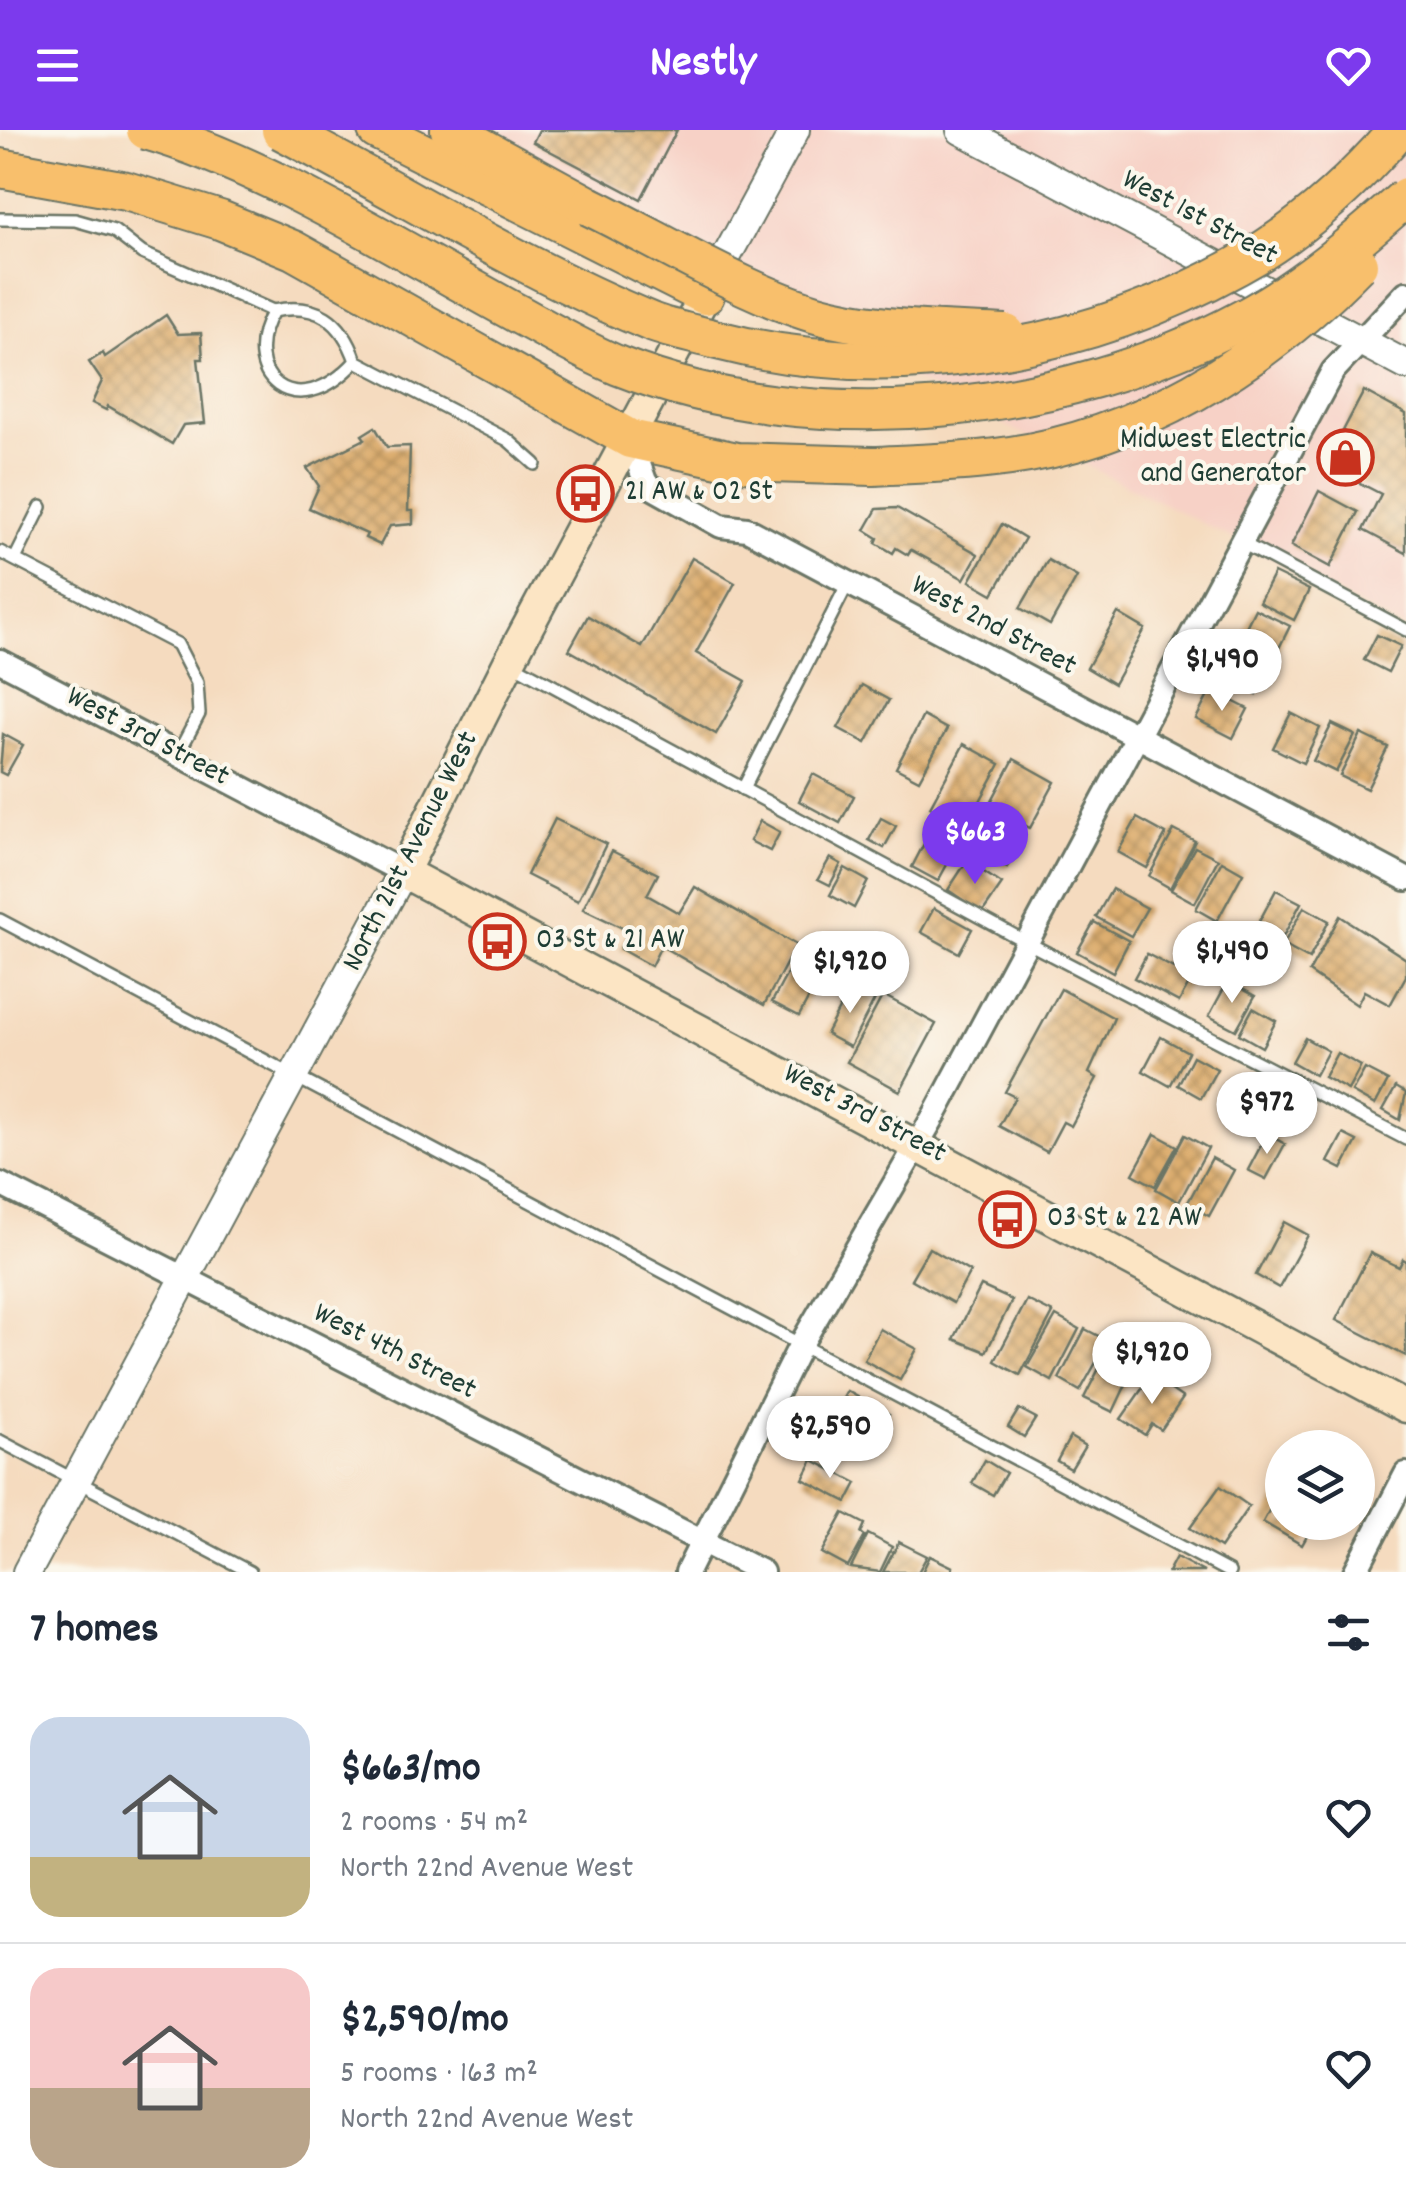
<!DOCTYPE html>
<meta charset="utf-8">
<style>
:root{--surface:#fff;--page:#f2f2f3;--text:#1f2937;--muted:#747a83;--line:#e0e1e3;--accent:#7c3aed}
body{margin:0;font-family:Dekko,sans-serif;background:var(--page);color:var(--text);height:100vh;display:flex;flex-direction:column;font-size:38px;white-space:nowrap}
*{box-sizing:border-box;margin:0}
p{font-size:32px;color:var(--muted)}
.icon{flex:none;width:55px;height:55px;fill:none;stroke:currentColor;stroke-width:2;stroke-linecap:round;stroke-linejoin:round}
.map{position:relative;height:1442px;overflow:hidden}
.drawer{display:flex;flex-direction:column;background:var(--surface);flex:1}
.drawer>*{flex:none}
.controls{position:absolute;left:1265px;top:1300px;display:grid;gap:20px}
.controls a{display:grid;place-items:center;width:110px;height:110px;border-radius:50%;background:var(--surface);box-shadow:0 5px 15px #0003;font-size:50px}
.price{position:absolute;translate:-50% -85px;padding:0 22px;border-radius:35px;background:#fff;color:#222;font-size:32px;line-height:65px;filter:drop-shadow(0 2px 5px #0008)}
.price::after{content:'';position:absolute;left:50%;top:60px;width:30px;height:22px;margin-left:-15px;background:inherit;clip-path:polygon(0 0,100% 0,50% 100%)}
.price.on{background:var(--accent);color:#fff}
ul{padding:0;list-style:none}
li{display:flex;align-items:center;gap:30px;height:250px;padding:0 30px}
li+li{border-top:2px solid var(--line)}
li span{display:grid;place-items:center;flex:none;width:280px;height:200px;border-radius:30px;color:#555}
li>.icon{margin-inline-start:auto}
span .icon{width:120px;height:120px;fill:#fffc;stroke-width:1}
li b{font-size:42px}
h2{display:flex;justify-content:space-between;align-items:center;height:120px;padding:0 30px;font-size:42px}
header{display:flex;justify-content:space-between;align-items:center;height:130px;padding:0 30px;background:var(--accent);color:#fff;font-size:45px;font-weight:700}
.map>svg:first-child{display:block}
.built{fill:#f7d1c6}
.building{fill:url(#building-cross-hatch)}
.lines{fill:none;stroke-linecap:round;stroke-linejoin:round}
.service-casing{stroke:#6a7465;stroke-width:16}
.minor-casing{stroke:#6a7465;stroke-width:28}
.tertiary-casing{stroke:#6a7465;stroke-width:32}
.secondary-casing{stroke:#6a7465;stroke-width:35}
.trunk-casing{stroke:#6a7465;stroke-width:42}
.service{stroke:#fff;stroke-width:11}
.minor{stroke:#fff;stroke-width:22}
.tertiary{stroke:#fff;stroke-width:28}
.secondary{stroke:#fce5c4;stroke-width:30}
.trunk{stroke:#f8bf6c;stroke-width:38}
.trunk-bridge-casing{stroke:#6a7465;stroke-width:42;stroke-linecap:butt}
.trunk-bridge{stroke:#f8bf6c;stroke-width:38}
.labels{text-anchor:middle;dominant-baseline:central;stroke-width:8;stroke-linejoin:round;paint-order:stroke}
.street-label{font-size:30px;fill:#1f3d34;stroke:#fbf7ec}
.poi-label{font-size:30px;fill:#1f3d34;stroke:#fbf7ec;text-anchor:start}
</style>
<header><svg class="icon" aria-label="menu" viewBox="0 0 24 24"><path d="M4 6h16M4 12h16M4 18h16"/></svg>Nestly<svg class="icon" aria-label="heart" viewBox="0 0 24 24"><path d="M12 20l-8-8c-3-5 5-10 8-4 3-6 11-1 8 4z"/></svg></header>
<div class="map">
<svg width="1406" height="1442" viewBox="0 0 1406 1442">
<defs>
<pattern id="building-cross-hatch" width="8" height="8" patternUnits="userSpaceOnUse" patternTransform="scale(2.5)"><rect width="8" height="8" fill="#ddae6f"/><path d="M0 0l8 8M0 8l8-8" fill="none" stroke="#b38f5c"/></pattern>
</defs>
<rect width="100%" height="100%" fill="#fbf7ec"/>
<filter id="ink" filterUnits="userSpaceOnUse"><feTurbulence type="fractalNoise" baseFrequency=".01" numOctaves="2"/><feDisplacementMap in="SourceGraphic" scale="20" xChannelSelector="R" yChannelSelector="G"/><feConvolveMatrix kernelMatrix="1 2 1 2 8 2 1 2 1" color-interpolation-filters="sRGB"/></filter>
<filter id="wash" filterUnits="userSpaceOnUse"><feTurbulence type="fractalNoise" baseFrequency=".0048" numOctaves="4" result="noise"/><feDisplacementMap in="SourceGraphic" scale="40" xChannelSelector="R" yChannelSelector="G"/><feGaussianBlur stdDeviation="2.25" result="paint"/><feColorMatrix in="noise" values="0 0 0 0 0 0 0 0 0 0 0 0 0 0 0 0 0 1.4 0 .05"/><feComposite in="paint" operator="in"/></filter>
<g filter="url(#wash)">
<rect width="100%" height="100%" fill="#f5dbbf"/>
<polygon class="built" points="414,0 1406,0 1406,500 1242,413"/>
<g id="blocks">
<g class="building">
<polygon points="539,0 677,0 641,69 533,12"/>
<polygon points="166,185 178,204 201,203 203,229 198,229 205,293 183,295 172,314 108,276 106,280 92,273 102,251 89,232 103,223 105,227"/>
<polygon points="1364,261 1406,284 1406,423 1363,400 1381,364 1325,335"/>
<polygon points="375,297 387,317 410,316 408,381 413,381 413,394 390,396 380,415 365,408 367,404 309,378 319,356 307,338 365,309 362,305"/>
<polygon points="1319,361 1358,382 1330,437 1291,416"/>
<polygon points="897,378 978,424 964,449 911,420 908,425 896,418 893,423 876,413 878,408 865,400 877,379"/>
<polygon points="1002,394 1025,408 993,464 970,451"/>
<polygon points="692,428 735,453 696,523 746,551 716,604 569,520 588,486 642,517"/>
<polygon points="1048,430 1077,447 1050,495 1020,478"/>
<polygon points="1274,443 1309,460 1294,490 1259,472"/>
<polygon points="1255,479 1290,496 1276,524 1241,507"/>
<polygon points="1118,483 1145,499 1114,554 1087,538"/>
<polygon points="1377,505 1401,516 1388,542 1364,530"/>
<polygon points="1225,517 1270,539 1257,564 1212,542"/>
<polygon points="862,555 889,570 866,613 838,598"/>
<polygon points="1211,560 1248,579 1233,608 1196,589"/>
<polygon points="1291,583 1320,598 1303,633 1273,618"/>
<polygon points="923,586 947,599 919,650 896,638"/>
<polygon points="1332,594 1355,605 1336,642 1313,631"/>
<polygon points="3,604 23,615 6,645 0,642"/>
<polygon points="1361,604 1388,617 1367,659 1340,646"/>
<polygon points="964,614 1000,634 966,697 930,677"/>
<polygon points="1014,629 1055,652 1030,698 989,676"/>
<polygon points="813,644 854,666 840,693 799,671"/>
<polygon points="988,687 1024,707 1007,737 971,718"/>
<polygon points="881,688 896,696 884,718 869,710"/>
<polygon points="1137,688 1166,704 1147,738 1118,722"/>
<polygon points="555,689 606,714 578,771 527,745"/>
<polygon points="760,691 780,702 770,721 750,711"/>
<polygon points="1174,700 1195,711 1170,758 1149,746"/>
<polygon points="928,706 955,720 938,751 912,737"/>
<polygon points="1195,717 1218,729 1195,773 1171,760"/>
<polygon points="612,721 658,744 647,765 679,783 695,757 796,815 764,875 661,816 651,836 620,819 629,801 583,779"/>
<polygon points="830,728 841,734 830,755 818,749"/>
<polygon points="967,731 1002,754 982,783 948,760"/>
<polygon points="1222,731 1243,743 1217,791 1196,779"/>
<polygon points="845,738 868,751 854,778 830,765"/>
<polygon points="1112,759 1147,778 1131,806 1096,787"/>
<polygon points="1276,760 1301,773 1278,816 1253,803"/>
<polygon points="1304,777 1329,791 1309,829 1283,815"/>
<polygon points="934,778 972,799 959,823 921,802"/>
<polygon points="1340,786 1406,829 1406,846 1390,875 1364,861 1357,875 1309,842"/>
<polygon points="1094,792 1129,811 1113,842 1077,822"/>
<polygon points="1147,824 1192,848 1179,872 1134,848"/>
<polygon points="796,827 823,841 799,886 772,872"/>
<polygon points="1228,851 1255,866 1236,900 1209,886"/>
<polygon points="851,856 875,869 850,917 826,904"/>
<polygon points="1061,859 1114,888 1089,943 1097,948 1071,996 1063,992 1047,1022 999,996 1015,967 1005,962"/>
<polygon points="883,865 936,894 900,961 847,932"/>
<polygon points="1253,878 1276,891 1262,917 1239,904"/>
<polygon points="1161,907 1188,922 1170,956 1143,941"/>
<polygon points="1305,908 1328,921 1315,945 1292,932"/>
<polygon points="1337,923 1361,936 1348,960 1324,947"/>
<polygon points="1193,926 1217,939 1201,968 1178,955"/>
<polygon points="1365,939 1388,951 1375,975 1352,962"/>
<polygon points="1396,957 1406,963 1400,990 1383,980"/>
<polygon points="1155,1004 1177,1016 1155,1056 1133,1044"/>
<polygon points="1267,1004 1285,1014 1266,1049 1248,1040"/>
<polygon points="1343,1004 1357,1011 1342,1039 1328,1032"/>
<polygon points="1185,1005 1208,1018 1179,1072 1156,1059"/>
<polygon points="1212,1028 1234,1040 1209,1086 1187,1074"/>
<polygon points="1284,1092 1308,1105 1279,1158 1256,1145"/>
<polygon points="929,1118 970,1142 953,1173 911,1149"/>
<polygon points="1370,1123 1399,1137 1403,1129 1406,1131 1406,1226 1336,1190"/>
<polygon points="981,1156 1012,1170 986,1222 954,1209"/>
<polygon points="1027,1170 1053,1183 1020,1245 995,1231"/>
<polygon points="1056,1186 1079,1199 1052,1251 1027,1237"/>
<polygon points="880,1199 917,1219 900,1250 864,1230"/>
<polygon points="1085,1199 1108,1211 1080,1261 1059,1249"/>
<polygon points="1110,1217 1137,1231 1113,1282 1084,1268"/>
<polygon points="1151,1246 1183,1268 1161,1300 1152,1294 1145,1305 1121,1289"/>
<polygon points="847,1261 889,1284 875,1310 833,1287"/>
<polygon points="1019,1279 1036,1288 1024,1307 1008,1297"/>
<polygon points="1070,1307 1085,1316 1071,1339 1057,1331"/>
<polygon points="813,1330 857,1353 847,1372 803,1349"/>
<polygon points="985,1330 1006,1343 993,1365 972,1353"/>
<polygon points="1220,1356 1249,1376 1220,1418 1190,1398"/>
<polygon points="1282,1356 1282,1392 1315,1392 1302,1415 1263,1392"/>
<polygon points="844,1383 865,1394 861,1403 865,1406 848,1437 822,1423"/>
<polygon points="868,1404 892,1417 880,1442 851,1438"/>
<polygon points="899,1412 927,1426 918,1442 883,1442"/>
<polygon points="930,1426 953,1437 951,1442 922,1442"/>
<polygon points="1176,1427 1204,1442 1168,1442"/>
</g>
</g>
</g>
<g filter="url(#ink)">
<use href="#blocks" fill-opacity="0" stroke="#6a7465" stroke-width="2.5"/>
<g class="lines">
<defs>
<g id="service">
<polyline points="0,89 75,90 114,101 142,123 273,181"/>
<path d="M 356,231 C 342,190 317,172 273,181 C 236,244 295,298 356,231 L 508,310 L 535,334"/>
<polyline points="1242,413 1406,500"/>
<polyline points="0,422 177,514 197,553 199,584 178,624"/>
<polyline points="15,429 41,377"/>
<polyline points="509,532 1028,813 1406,1009"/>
<polyline points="743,659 848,453"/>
<polyline points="0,790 1229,1442"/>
<polyline points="0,1311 250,1442"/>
</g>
<g id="minor">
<polyline points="630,309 646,354 721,396 747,399 1406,749"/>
<polyline points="0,531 403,742"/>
<polyline points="0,1054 762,1442"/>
<polyline points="687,1442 800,1216 935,984 1333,241 1406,163"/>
<polyline points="1355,1442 1406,1344"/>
</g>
<g id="tertiary">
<polyline points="961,0 1406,235"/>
<polyline points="710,157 795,0"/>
<polyline points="27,1442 403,742"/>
</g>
<polyline id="secondary" points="705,165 509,532 403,742 1406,1277"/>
<g id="trunk">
<polyline points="377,0 705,165"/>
<polyline points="450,0 589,76"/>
<polyline points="0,38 126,61 220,90 293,120 630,309 737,332 873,336"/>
</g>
</defs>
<use href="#service" class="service-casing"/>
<use href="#minor" class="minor-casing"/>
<use href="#tertiary" class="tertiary-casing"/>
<use href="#secondary" class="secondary-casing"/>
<use href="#trunk" class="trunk-casing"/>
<use href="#service" class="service"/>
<use href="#minor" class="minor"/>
<use href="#tertiary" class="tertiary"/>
<use href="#secondary" class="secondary"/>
<use href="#trunk" class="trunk"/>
<defs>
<g id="trunk-bridge">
<path d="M 146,0 C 268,35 405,123 518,184 C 551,202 585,222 619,236 C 811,312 1063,286 1243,189 C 1303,157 1355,112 1406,67"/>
<path d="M 281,0 C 404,64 523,139 651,192 C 672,200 695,204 717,210 C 890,255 1080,223 1237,136 C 1298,103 1353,52 1398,0"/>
<path d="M 589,76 C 659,110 758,171 832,188 C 889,201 948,201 1006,204"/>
<path d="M 873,336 C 914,334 955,333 995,328 C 1136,312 1262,233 1358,134"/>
</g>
</defs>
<use href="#trunk-bridge" class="trunk-bridge-casing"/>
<use href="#trunk-bridge" class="trunk-bridge"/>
</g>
</g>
<defs>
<symbol id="shop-ring" viewBox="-11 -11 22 22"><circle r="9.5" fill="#fbf7ec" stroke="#c8321e" stroke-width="1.5"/><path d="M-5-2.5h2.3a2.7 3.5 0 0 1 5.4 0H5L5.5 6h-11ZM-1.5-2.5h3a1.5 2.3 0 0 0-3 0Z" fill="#c8321e"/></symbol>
<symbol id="bus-ring" viewBox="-11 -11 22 22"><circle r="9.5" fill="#fbf7ec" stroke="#c8321e" stroke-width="1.5"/><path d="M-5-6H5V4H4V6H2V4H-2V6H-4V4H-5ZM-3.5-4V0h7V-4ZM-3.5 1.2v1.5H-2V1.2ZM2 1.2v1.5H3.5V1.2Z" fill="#c8321e"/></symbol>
</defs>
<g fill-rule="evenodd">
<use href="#shop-ring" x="1314" y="296" width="63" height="63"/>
<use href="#bus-ring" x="554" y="332" width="63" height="63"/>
<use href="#bus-ring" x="466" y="780" width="63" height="63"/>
<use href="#bus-ring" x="976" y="1058" width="63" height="63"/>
</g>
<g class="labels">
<g class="street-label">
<text transform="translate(1199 89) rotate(28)">West 1st Street</text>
<text transform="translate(993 497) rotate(28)">West 2nd Street</text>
<text transform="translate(147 608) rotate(28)">West 3rd Street</text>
<text transform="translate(412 722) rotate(-63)">North 21st Avenue West</text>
<text transform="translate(864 985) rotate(28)">West 3rd Street</text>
<text transform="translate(394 1223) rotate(27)">West 4th Street</text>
</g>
<g class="poi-label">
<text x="1306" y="311" text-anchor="end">Midwest Electric<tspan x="1306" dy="34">and Generator</tspan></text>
<text x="625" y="363">21 AW &amp; 02 St</text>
<text x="536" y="811">03 St &amp; 21 AW</text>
<text x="1047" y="1089">03 St &amp; 22 AW</text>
</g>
</g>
</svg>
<div class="controls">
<a><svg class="icon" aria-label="layers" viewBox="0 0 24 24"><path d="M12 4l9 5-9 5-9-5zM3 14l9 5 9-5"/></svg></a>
</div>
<b class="price" style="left:1222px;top:584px">$1,490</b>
<b class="price on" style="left:975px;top:757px">$663</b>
<b class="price" style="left:1232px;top:876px">$1,490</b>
<b class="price" style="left:850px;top:886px">$1,920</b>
<b class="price" style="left:1267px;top:1027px">$972</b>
<b class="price" style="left:1152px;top:1277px">$1,920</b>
<b class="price" style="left:830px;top:1351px">$2,590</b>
</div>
<section class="drawer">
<h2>7 homes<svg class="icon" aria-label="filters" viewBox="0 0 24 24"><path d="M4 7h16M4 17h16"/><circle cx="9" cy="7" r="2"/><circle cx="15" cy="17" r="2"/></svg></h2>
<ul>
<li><span style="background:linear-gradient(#c9d6e8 70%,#c2b280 0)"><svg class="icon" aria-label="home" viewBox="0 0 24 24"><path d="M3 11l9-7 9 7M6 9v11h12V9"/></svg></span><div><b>$663/mo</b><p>2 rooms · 54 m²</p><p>North 22nd Avenue West</p></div><svg class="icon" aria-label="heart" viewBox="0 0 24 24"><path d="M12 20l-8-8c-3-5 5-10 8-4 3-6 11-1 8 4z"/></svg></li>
<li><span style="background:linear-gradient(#f6c9c9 60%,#b9a48a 0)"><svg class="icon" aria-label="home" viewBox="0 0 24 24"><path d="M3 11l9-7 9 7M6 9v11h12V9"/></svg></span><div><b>$2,590/mo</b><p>5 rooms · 163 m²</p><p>North 22nd Avenue West</p></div><svg class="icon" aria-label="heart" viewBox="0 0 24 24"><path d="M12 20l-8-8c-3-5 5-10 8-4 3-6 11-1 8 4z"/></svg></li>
</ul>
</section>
